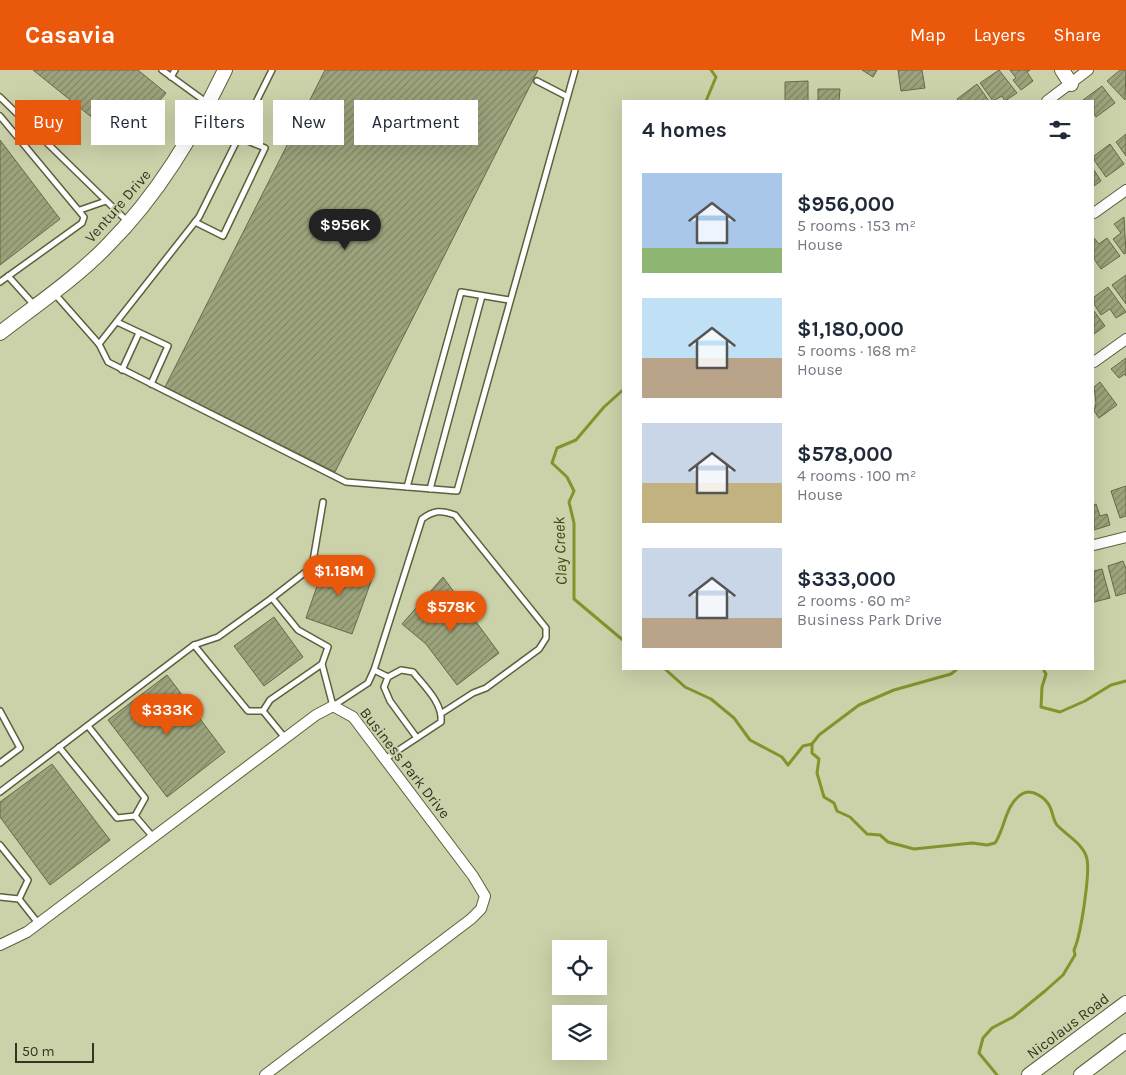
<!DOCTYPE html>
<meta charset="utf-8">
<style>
:root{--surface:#fff;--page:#f2f2f3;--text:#1f2937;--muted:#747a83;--accent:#ea580c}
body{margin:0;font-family:Karla,sans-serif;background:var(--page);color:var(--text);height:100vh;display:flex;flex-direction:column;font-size:19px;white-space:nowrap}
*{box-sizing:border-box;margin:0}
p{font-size:16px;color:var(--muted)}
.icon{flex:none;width:28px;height:28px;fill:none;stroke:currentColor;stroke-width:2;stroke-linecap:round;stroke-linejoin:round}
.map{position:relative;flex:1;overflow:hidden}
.side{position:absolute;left:622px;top:30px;width:472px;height:570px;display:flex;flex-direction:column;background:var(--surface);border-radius:0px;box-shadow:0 5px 20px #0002}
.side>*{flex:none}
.guide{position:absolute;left:15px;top:30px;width:475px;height:45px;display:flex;gap:10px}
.tools{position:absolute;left:552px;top:870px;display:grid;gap:10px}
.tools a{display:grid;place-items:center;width:55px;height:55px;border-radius:0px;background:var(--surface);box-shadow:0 5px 20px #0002;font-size:25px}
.scale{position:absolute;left:15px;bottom:12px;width:79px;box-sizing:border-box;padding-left:5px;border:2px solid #323424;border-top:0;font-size:14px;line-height:18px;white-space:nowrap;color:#323424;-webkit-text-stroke:4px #cbd2a9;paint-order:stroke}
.price{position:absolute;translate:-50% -42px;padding:0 11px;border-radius:18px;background:var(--accent);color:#fff;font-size:16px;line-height:32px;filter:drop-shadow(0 1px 2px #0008)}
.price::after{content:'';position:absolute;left:50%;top:30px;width:15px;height:11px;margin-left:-8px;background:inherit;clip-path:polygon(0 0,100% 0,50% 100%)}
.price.active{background:#222;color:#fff}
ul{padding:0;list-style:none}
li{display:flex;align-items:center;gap:15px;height:125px;padding:0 20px}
li span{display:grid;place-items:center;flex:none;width:140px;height:100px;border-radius:0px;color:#555}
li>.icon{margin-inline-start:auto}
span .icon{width:60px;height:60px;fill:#fffc;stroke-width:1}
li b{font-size:21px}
h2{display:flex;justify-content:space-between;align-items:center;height:60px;padding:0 20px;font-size:21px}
.chip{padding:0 18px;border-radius:0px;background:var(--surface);box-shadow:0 5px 20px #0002;font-size:18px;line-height:45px}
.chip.active{background:var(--accent);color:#fff}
header{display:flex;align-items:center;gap:30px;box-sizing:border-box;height:70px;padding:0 25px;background:var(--accent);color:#fff}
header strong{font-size:24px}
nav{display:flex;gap:28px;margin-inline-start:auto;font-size:18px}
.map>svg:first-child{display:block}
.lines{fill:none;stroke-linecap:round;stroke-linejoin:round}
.stream{stroke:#86922c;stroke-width:3}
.building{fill:url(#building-hatch);stroke:#656b45}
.lane-casing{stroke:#5b613c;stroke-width:8}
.street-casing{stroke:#5b613c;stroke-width:12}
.secondary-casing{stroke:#5b613c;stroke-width:16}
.lane{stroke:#fff;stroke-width:5}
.street{stroke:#fff;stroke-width:10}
.secondary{stroke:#fff;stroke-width:14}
.labels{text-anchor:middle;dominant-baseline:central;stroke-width:4;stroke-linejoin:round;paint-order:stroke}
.street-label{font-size:15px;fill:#323424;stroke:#cbd2a9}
.water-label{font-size:16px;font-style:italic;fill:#3e440e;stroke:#cbd2a9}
</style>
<header>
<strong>Casavia</strong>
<nav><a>Map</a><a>Layers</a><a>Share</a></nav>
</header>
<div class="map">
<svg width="1126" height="1005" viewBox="0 0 1126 1005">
<defs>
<pattern id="building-hatch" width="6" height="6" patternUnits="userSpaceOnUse" patternTransform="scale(1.25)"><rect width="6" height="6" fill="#9ca37c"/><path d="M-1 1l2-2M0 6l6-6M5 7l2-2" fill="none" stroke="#808665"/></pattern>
</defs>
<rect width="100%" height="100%" fill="#cbd2a9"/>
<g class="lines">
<g class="stream">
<polyline points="706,31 716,7 711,0"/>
<polyline points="624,319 604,337 576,370 557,378 552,393 567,407 574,421 569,432 574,453 574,529 624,571"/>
<polyline points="665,599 685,617 711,629 734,648 750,670 782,687 788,695 803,676 812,674"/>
<path d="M 957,599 L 951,604 L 894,620 L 859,635 L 819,665 L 812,674 L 812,683 L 819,689 L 817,703 L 824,727 L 834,733 L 837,741 L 850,747 L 867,764 L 880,765 L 888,772 L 914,779 L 972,773 L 987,775 L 995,773 C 1005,759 1005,734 1022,724 C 1032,718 1046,728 1050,737 C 1053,743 1053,750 1057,755 C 1066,765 1084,774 1087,789 C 1090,804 1081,865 1074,880 L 1075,885 L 1063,905 L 1045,921 L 1013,947 L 992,958 L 983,968 L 979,983 L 997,1005"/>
<polyline points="1043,599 1046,604 1042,617 1041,637 1060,642 1085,631 1111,615 1126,611"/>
</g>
</g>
<g class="building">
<polygon points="33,0 138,0 166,23 125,74"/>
<polygon points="325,0 538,0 335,402 165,317"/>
<polygon points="862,0 877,0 873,7"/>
<polygon points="898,0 922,0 925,18 901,21"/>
<polygon points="999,0 1017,23 1005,31 1002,26 993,31 980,13"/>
<polygon points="1010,0 1030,0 1027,2 1033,11 1021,20 1013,10 1016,8"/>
<polygon points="1120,0 1126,0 1125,30 1107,11"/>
<polygon points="808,11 808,31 785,31 785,12"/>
<polygon points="977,14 989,31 959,31 957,29"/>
<polygon points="1102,16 1115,33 1096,47 1094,44 1094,31 1083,30"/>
<polygon points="818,19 840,19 839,31 818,31"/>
<polygon points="1126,64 1126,86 1116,72"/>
<polygon points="0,70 60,149 0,195"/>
<polygon points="1110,74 1124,94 1106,107 1094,90 1094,86"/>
<polygon points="1094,100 1101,111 1094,116"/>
<polygon points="1124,147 1126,183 1124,184 1113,169 1121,163 1114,154"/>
<polygon points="1094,168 1099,174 1107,168 1120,186 1101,199 1094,189"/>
<polygon points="1126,205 1126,234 1112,215"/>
<polygon points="1108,217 1126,242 1116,248 1110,239 1101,245 1094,234 1094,227"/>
<polygon points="1094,241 1105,256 1094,264"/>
<polygon points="1126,288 1126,306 1125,304 1119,308 1111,299"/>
<polygon points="1100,312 1117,335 1099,348 1094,341 1096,333 1094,317"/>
<polygon points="1126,416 1126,446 1120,448 1111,421"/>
<polygon points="1096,434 1100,446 1107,444 1110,455 1094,460 1094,435"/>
<polygon points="326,490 373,506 352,564 306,548"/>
<polygon points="1123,491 1126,499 1126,523 1116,526 1108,496"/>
<polygon points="1102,499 1110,528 1094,532 1094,501"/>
<polygon points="443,507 499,583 457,615 426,574 402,554"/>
<polygon points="274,547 303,587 264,616 234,576"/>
<polygon points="167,605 225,682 167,727 108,650"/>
<polygon points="52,694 110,770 50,815 0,747 0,732"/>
</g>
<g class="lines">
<defs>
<g id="lane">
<polyline points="162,0 206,32"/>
<polyline points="171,7 175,0"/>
<polyline points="537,11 566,26"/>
<polyline points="0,27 128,152"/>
<polyline points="0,46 84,147 82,153 0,212"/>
<polyline points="80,140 106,131"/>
<polyline points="195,152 223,166 265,78 238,67"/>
<polyline points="8,206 35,236"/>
<polyline points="54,223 99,274 108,292 346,412 457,421 575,0"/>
<polyline points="117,252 168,276 151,314"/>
<polyline points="99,274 199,147 272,0"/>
<polyline points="122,300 139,263"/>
<polyline points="407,417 461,222 509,230"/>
<polyline points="430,419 482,226"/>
<polyline points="272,528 312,497 323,432"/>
<polyline points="194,575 248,641 263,641 285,668"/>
<polyline points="374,600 388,607"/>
<polyline points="0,641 20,678 0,693"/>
<path d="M 263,641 L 270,630 L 322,594 L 333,636 L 368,613 L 374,600 L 422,449 C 434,440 441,440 455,445 L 546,558 L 546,568 L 539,579 L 486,618 L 473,623 L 442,643"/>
<polyline points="88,656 145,728 135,746 153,767"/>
<polyline points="59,677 117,748 135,746"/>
<path d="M 385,689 L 441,652 C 443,633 424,616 413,602 L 401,600 L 388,607 L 384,617 L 390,631 L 417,668"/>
<polyline points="0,722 194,575 218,567 272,528 298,560 328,577 322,594"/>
<polyline points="0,775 28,810 19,829"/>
<polyline points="0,827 19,829 38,853"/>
</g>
<g id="street">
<polyline points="1047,31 1088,0"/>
<polyline points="1094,143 1126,120"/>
<polyline points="1094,292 1126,269"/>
<polyline points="1094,475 1126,467"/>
<polyline points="0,875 27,862 316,645 333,636 353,647 473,806 485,826 481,839 471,849 265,1005"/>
</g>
<g id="secondary">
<polyline points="1062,0 1071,14"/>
<path d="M 0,263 C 36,235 75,209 107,176 C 158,125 194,64 225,0"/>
<polyline points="1029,1005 1126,933"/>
<polyline points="1081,1005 1126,971"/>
</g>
</defs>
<use href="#lane" class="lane-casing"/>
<use href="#street" class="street-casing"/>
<use href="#secondary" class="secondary-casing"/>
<use href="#lane" class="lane"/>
<use href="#street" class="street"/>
<use href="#secondary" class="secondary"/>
</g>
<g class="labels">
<g class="street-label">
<text transform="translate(118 136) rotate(-49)">Venture Drive</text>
<text transform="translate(405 693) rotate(52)">Business Park Drive</text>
<text transform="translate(1068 956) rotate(-37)">Nicolaus Road</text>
</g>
<g class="water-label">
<text transform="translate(560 481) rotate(-92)">Clay Creek</text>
</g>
</g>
</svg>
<div class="tools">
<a><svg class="icon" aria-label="locate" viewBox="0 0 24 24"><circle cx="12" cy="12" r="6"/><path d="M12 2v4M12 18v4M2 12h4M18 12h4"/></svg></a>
<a><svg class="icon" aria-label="layers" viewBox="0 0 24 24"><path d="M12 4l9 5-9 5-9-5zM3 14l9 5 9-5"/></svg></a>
</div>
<div class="scale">50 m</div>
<b class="price active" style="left:345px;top:181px">$956K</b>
<b class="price" style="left:339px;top:527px">$1.18M</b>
<b class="price" style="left:451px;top:563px">$578K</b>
<b class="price" style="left:167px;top:666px">$333K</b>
<div class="guide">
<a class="chip active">Buy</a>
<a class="chip">Rent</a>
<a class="chip">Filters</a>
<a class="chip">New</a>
<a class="chip">Apartment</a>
</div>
<section class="side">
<h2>4 homes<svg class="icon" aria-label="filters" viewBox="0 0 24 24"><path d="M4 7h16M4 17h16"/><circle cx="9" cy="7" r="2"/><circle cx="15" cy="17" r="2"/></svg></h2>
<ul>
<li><span style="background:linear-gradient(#a9c7e8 75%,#8fb573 0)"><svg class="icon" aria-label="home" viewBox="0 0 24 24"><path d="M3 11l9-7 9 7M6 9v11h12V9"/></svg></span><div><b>$956,000</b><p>5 rooms · 153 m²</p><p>House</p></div></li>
<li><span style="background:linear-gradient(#bfe0f5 60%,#b9a48a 0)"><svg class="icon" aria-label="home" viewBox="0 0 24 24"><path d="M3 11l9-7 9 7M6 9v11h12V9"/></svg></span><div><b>$1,180,000</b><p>5 rooms · 168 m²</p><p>House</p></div></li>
<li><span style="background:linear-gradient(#c9d6e8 60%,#c2b280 0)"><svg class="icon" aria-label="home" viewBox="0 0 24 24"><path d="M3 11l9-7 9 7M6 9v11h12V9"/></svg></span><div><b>$578,000</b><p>4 rooms · 100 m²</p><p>House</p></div></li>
<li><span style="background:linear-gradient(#c9d6e8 70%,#b9a48a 0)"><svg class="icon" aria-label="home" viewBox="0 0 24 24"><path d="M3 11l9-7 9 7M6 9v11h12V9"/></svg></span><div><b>$333,000</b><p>2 rooms · 60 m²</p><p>Business Park Drive</p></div></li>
</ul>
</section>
</div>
